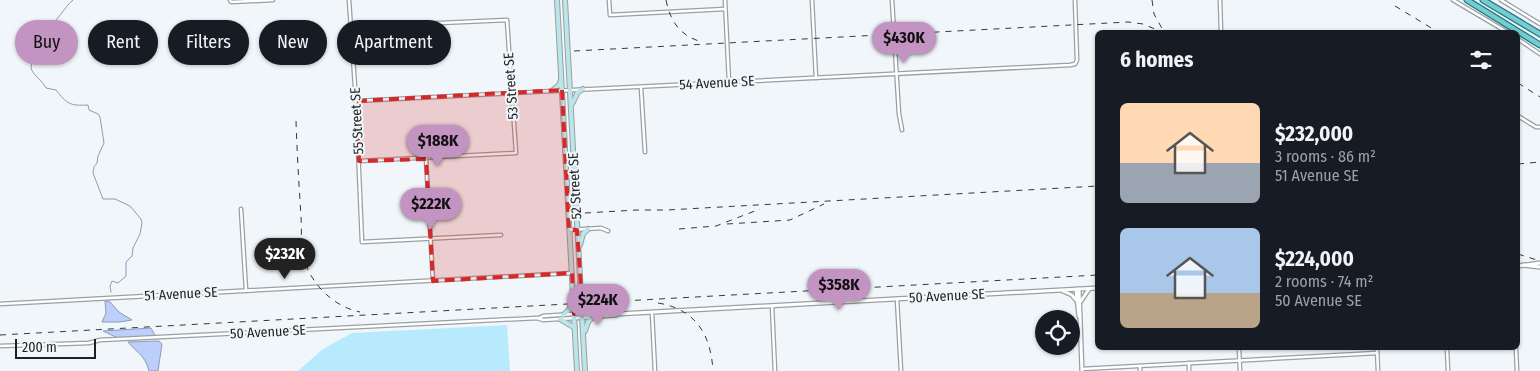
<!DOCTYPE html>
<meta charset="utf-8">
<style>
:root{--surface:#171b24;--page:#242831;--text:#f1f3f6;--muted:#9ea1a6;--accent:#c393c2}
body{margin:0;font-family:"Fira Sans Condensed",sans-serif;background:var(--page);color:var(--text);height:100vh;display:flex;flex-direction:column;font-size:19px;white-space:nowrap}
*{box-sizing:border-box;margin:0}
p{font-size:16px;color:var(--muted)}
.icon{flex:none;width:28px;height:28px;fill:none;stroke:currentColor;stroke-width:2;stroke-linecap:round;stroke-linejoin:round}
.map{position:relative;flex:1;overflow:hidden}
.side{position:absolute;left:1095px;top:30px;width:425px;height:320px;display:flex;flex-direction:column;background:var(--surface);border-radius:8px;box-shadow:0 1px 4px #0004}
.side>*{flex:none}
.hud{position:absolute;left:15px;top:20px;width:475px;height:45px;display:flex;gap:10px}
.controls{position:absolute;left:1035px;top:310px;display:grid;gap:10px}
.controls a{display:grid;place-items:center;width:45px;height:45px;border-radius:50%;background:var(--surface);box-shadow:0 1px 4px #0004;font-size:25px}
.scale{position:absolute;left:15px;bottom:12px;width:81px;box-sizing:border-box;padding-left:5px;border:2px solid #1e2121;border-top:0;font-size:14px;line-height:18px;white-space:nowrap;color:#1e2121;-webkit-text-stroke:4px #f0f6f9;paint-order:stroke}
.price{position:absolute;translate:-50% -42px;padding:0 11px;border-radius:18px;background:var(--accent);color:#111;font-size:16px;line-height:32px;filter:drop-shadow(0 1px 2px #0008)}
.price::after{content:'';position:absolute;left:50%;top:30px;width:15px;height:11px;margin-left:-8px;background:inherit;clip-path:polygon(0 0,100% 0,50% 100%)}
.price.current{background:#222;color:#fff}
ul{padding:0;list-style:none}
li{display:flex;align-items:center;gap:15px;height:125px;padding:0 25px}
li span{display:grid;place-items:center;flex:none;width:140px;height:100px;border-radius:8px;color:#555}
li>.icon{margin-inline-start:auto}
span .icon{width:60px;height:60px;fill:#fffc;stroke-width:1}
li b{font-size:21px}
h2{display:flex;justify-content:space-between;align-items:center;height:60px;padding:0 25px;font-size:21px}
.chip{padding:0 18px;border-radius:22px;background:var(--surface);box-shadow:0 1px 4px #0004;font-size:18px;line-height:45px}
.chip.current{background:var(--accent);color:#111}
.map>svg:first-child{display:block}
.green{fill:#b8eafe}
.water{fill:#bccffb;stroke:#8d9bba}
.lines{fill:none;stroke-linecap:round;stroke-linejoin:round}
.stream{stroke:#8d9bba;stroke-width:1}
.minor-casing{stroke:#9aa0a2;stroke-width:5}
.tertiary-casing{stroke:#9aa0a2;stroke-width:5.5}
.secondary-casing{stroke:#9aa0a2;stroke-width:6}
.primary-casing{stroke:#1d7980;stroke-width:7}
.minor{stroke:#fff;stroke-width:2.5}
.tertiary{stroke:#fff;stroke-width:3}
.secondary{stroke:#bbe5e8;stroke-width:4}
.primary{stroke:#77cbd1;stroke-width:4.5}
.rail{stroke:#363939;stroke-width:1;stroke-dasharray:6 6;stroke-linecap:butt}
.marked{fill:#d62828;fill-opacity:0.2;stroke:#d62828;stroke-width:4;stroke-dasharray:10 6;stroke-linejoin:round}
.labels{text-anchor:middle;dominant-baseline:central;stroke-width:4;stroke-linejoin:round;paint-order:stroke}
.street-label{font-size:14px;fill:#1e2121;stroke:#f0f6f9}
</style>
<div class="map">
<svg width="1540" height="371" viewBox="0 0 1540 371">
<rect width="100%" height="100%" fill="#f0f6f9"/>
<polygon class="green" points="507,325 510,371 298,371 323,349 352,333"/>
<g class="water">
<polygon points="105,301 110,302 119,312 132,320 119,322 102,322 106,313"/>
<polygon points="151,328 156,337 120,339 103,331"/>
<path d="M 159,341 L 162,344 L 158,371 L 149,371 C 145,355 138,354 128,342 Z"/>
</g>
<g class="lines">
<path class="stream" d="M 73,0 C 63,8 59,21 47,27 L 38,55 L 32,58 L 31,69 C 35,77 42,80 46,88 L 56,90 C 67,104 70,106 88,105 L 89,110 L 98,114 L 100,117 L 104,143 L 98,156 L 97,163 L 94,167 L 93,173 L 103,199 L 115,199 L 130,206 L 141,219 L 142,223 L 140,234 L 133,248 L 132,256 L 126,262 L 126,276 L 118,283 L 112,281 L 110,286 L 111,292"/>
<defs>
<g id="minor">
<polyline points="230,0 231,2 273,0"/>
<polyline points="349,0 356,101 362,242 501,235"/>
<polyline points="609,0 610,15 725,9"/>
<polyline points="725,0 729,82"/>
<polyline points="812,0 816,78"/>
<polyline points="892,0 899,114 902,130"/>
<polyline points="1220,0 1221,32"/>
<polyline points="1453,0 1507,32"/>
<polyline points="1501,0 1540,24"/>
<polyline points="351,27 507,20 516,153 359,161"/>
<polyline points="1518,39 1540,54"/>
<polyline points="641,88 645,152"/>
<polyline points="356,101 1070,65 1075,64 1077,60 1075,0"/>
<polyline points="1518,116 1536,127 1540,127"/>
<polyline points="426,159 433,281"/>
<polyline points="241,209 246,290"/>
<polyline points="570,230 601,228 608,231"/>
<polyline points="897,299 901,371"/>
<polyline points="0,304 572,273"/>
<polyline points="772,306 775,371"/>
<polyline points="652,313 655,371"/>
<polyline points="539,318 543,316 574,314"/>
<polyline points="0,346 89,343 100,340 537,318 543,320 575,318"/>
<polyline points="1239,348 1240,371"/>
<polyline points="1377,348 1378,371"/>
<polyline points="1447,348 1448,371"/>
<polyline points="1516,348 1517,371"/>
<polyline points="1189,363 1189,371"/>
<polyline points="1140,366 1140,371"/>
<polyline points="1082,369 1377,353"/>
</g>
<g id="tertiary">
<polyline points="1523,265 1540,267"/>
<polyline points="1518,266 1540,263"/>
<polyline points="1079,289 1082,371"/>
<polyline points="1076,290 1079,316"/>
<polyline points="1063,291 1072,295 1076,300"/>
<polyline points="1081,301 1089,289"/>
<polyline points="574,314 612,313 617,314 1098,288"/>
<polyline points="575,318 616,315"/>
</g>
<g id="secondary">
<polyline points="557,0 577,371"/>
<polyline points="565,0 585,371"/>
<polyline points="553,90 559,85 561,80"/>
<polyline points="572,104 578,92 583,89"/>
<polyline points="580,245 583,234 588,229"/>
<polyline points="563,315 569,310 573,301"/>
<polyline points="560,319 575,328"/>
<polyline points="585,331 588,322 593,317"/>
</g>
<g id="primary">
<polyline points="1467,0 1540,45"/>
<polyline points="1483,0 1540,34"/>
</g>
</defs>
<use href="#minor" class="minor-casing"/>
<use href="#tertiary" class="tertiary-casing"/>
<use href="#secondary" class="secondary-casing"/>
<use href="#primary" class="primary-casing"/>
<use href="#minor" class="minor"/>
<use href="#tertiary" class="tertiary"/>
<use href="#secondary" class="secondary"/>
<use href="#primary" class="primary"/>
<g class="rail">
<path d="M 666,0 C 670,21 680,36 702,42"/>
<polyline points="1152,0 1154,14 1164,32"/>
<polyline points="1395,6 1438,32"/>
<polyline points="574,51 1128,22 1143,24 1162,32"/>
<polyline points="1518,83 1540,97"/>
<path d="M 296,121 C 297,153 299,185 301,217 C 302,232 300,249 305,263 C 314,287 335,307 360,312"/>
<polyline points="1518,164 1540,162"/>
<polyline points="585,213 637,210 667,210 1098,186"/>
<polyline points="727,224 790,220 824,204"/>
<polyline points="679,229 716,226 760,209"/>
<polyline points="1518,254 1540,261"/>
<path d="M 658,303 C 696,309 711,335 713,371"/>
<polyline points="0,335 1098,275"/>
</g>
</g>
<path class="marked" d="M 562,90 L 569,230 L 577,230 L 583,314 L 574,314 L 572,273 L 433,281 L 426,159 L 359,161 L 356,101 Z"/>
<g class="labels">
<g class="street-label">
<text transform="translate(717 83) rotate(-3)">54 Avenue SE</text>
<text transform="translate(511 86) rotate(-94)">53 Street SE</text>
<text transform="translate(357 121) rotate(-93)">55 Street SE</text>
<text transform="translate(575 186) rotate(-93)">52 Street SE</text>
<text transform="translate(181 294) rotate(-3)">51 Avenue SE</text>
<text transform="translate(947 296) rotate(-3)">50 Avenue SE</text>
<text transform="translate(268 332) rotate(-3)">50 Avenue SE</text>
</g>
</g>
</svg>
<div class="controls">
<a><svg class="icon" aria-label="locate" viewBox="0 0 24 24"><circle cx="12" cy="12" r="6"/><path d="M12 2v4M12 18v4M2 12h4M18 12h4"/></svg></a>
</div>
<div class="scale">200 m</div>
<b class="price" style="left:904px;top:64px">$430K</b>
<b class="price" style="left:438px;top:167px">$188K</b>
<b class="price" style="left:431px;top:230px">$222K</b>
<b class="price current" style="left:285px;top:280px">$232K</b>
<b class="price" style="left:839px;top:311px">$358K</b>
<b class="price" style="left:598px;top:326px">$224K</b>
<div class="hud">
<a class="chip current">Buy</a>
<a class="chip">Rent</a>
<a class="chip">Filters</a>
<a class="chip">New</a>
<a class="chip">Apartment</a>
</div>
<section class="side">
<h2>6 homes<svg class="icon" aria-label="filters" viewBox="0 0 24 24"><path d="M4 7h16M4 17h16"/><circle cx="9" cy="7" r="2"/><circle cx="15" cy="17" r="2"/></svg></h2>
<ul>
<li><span style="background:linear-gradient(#ffd9b3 60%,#9aa5b1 0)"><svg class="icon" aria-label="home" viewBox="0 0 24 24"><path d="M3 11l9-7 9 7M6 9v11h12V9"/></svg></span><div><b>$232,000</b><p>3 rooms · 86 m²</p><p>51 Avenue SE</p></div></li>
<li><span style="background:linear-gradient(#a9c7e8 65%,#b9a48a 0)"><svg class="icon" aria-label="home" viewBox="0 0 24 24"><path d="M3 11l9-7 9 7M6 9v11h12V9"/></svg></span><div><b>$224,000</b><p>2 rooms · 74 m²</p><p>50 Avenue SE</p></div></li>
</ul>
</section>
</div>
